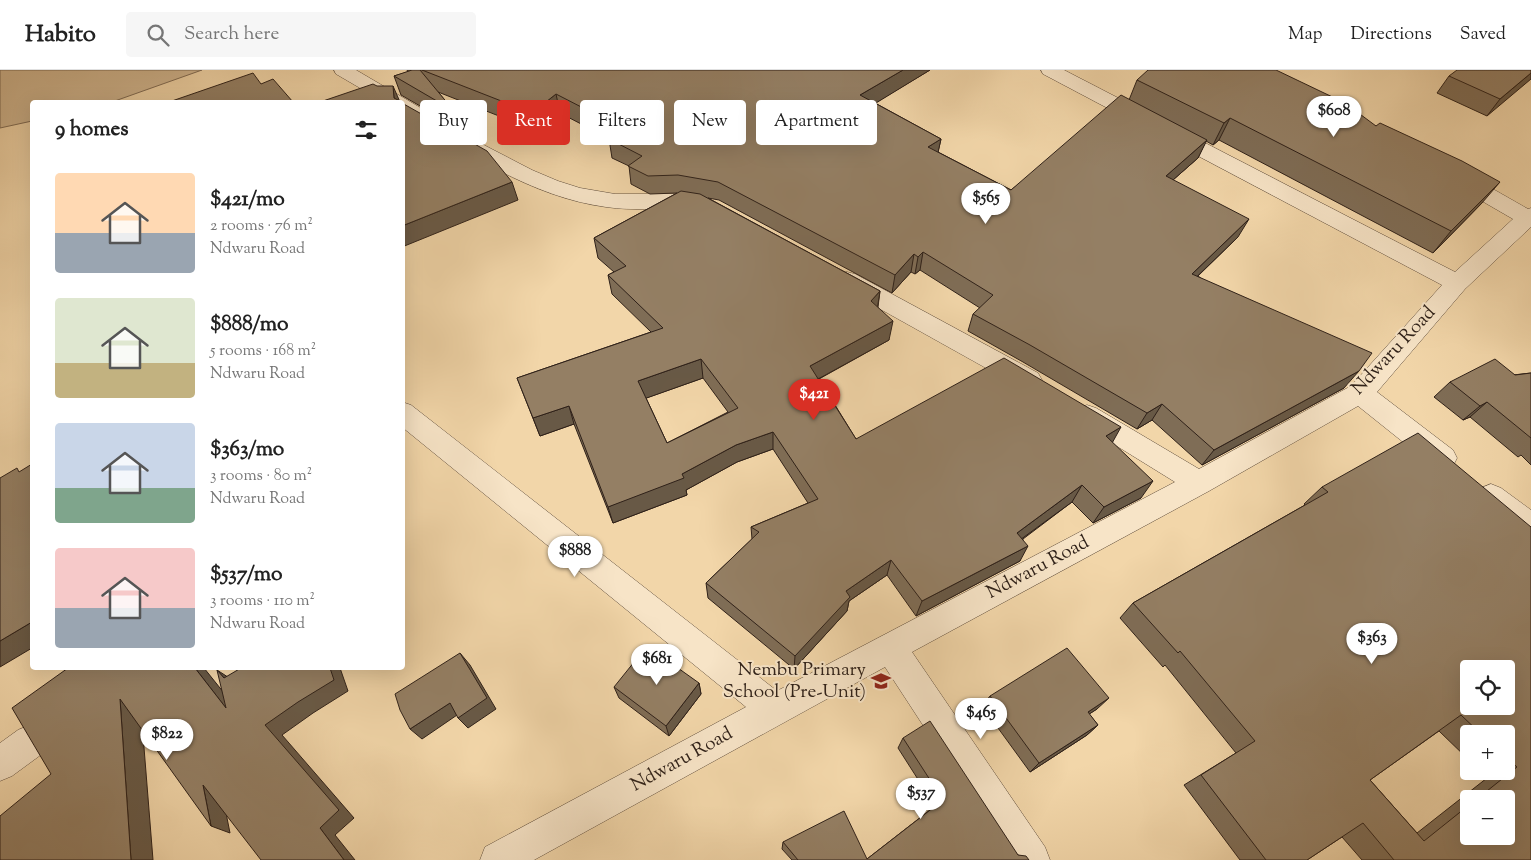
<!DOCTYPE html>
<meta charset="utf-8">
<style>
:root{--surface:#fff;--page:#f6f6f6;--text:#222;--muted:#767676;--line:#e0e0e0;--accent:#d93025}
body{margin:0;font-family:"Sorts Mill Goudy",serif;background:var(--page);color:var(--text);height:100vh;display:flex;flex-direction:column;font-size:19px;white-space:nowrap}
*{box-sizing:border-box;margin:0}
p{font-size:16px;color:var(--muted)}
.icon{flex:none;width:28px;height:28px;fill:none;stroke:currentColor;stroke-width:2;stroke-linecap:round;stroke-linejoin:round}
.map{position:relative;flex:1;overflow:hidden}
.drawer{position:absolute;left:30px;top:30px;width:375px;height:570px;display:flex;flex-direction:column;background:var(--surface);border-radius:5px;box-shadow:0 5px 20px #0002}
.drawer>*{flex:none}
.guide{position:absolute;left:420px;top:30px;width:475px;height:45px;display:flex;gap:10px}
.controls{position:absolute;left:1460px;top:590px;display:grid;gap:10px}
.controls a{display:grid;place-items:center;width:55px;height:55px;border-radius:5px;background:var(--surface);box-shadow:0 5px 20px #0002;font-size:25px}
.price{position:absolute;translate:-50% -42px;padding:0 11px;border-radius:18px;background:#fff;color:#222;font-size:16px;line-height:32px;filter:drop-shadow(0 1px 2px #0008)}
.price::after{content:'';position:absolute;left:50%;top:30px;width:15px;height:11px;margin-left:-8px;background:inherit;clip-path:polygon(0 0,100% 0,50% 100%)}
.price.selected{background:var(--accent);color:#fff}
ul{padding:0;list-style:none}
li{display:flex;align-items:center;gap:15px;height:125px;padding:0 25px}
li span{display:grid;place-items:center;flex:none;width:140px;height:100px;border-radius:5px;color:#555}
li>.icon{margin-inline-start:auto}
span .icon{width:60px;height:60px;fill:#fffc;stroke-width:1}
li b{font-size:21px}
h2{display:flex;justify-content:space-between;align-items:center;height:60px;padding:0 25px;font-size:21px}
.pill{padding:0 18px;border-radius:5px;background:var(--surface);box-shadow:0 5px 20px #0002;font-size:18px;line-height:45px}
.pill.selected{background:var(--accent);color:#fff}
header{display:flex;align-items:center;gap:30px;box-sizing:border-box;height:70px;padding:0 25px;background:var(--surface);border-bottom:1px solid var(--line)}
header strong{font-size:24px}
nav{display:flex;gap:28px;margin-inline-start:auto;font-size:18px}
.search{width:350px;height:45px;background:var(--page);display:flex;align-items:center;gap:12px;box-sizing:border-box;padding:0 18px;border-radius:5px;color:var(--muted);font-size:19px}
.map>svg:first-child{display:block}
.green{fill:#d1b791;stroke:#806c55}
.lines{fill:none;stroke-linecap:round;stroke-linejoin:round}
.minor-casing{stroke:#604e3d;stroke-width:1}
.minor{fill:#f7e4c7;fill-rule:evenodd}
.wall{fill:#7f6d56;stroke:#2f2119;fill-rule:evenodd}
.shaded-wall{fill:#685946;stroke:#2f2119}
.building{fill:#947f64;stroke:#2f2119;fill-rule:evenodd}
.labels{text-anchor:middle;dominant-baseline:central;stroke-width:4;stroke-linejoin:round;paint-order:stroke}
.street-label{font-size:19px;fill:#2f2119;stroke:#f7e4c7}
.poi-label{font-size:19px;fill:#2f2119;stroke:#f7e4c7;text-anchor:end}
</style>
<header>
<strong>Habito</strong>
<div class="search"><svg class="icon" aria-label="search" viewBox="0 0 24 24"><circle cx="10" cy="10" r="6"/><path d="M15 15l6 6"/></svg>Search here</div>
<nav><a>Map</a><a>Directions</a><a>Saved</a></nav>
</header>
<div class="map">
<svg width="1531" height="790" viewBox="0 0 1531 790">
<rect width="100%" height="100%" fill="#f2d6a9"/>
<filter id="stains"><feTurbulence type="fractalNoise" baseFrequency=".004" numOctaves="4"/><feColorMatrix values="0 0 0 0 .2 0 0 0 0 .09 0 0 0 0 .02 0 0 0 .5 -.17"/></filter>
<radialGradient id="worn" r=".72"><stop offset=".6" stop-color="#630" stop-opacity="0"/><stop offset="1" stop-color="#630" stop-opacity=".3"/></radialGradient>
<polygon class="green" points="0,0 202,0 112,32 32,32 32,51 0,58"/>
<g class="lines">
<defs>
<g id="minor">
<path d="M 334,0 L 356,0 L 482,74 L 532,100 L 558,111 L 580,118 L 615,124 L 692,124 L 708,129 L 711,134 L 708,139 L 700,141 L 690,138 C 662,138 633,141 606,137 C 531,127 466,82 402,44 L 402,32 L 384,32 L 336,4 Z"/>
<polygon points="1041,0 1064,0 1455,202 1513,149 1449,112 1445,107 1449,102 1456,100 1463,102 1528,139 1531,138 1531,157 1465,219 1377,322 1453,380 1457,388 1453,396 1443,399 1433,396 1358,336 1209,421 912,582 1045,777 1050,790 1011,790 885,597 534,790 480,790 485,777 746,637 402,357 402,332 411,335 777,621 1175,412 1078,352 1074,345 1078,338 1087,335 1096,338 1199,399 1351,316 1442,215 1043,4"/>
<polygon points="847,202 855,204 1038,303 1042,310 1038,317 1029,320 1020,317 839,216 835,210 839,204"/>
<path d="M 1491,414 L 1501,418 L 1531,440 L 1531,470 C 1515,464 1485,442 1477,426 L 1481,418 Z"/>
<polygon points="30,655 42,660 47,672 42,684 12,706 0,711 0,673 18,660"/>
</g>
</defs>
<use href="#minor" class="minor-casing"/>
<use href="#minor" class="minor"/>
</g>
<g class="wall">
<path d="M 407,0 L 930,0 L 875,33 L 941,69 L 938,82 L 1011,120 L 1129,30 L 1137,10 L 1376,56 L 1482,133 L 1433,183 L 1219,70 L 1213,75 L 1206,71 L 1198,88 L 1173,110 L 1238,167 L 1198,206 L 1344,318 L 1202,395 L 1152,350 L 1137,359 L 1023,292 L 968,261 L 973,244 L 980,238 L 920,200 L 915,204 L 911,202 L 892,223 L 719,130 L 708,128 L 880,221 L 878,237 L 889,270 L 819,309 L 856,369 L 1112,372 L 1141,428 L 1093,453 L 1072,432 L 1023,469 L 1020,491 L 916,546 L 887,505 L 849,531 L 847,541 L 794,599 L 708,528 L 706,513 L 752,469 L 751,457 L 808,433 L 773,379 L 737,392 L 686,420 L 687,425 L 613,453 L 574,354 L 540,366 L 517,308 L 651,262 L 612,224 L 608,205 L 614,202 L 598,188 L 594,168 L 677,123 L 650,124 L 631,114 L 629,96 L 612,88 L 609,69 L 610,69 L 560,43 L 537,61 L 438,22 L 454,41 L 460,59 L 401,25 L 394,6 L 408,2 ZM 703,308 L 728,342 L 667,373 L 646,328 Z"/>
<polygon points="1531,0 1487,46 1437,23 1449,6"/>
<polygon points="1531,303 1531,395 1521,385 1518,387 1470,347 1463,350 1434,327 1450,312"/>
<path d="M 1322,417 L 1531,457 L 1531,790 L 1362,790 L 1342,767 L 1307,790 L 1240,790 L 1184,715 L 1236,683 L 1165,595 L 1163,597 L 1120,548 L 1133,533 L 1305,435 L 1304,434 ZM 1439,661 L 1469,690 L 1469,664 L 1506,664 L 1506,701 L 1481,701 L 1487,708 L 1417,763 L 1370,710 ZM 1469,729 L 1506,729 L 1469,766 Z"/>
<polygon points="699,613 701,624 669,666 619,628 614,617"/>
<polygon points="990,626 1097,639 1089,644 1098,655 1087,665 1030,702 982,636"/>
<polygon points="903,668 1018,785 1029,790 792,790 782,779 783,772 867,789 935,736 898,678"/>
</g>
<g class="shaded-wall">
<polygon points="903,0 930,0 858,44 860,25"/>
<polygon points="1531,3 1531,9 1487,46 1500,29"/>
<polygon points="393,16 400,32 394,28"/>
<polygon points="556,24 560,43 537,61 532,43"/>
<polygon points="1230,48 1219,70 1213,75 1224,53"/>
<polygon points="941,69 937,87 928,77"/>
<polygon points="1207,70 1198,88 1157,124 1166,106"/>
<polygon points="512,112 518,130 402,177 402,156"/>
<polygon points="1500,112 1482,133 1433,183 1451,161"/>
<polygon points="1249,149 1238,167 1182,221 1192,204"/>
<polygon points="923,182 920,200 915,204 918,187"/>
<polygon points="914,184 911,202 892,223 895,205"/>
<polygon points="880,221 877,240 871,231"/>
<polygon points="893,251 889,270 809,314 810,296"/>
<polygon points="701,289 703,308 641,330 638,311"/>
<polygon points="1359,301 1344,318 1202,395 1214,380"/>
<polygon points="1487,332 1470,347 1463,350 1480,336"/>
<polygon points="1162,334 1152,350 1137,359 1147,343"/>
<polygon points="569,336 574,354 540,366 533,348"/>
<polygon points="1121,357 1111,375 1106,366"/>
<polygon points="773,362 773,379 737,392 686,420 687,425 613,453 608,437 682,404 736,375"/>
<polygon points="1153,411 1141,428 1093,453 1104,437"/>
<polygon points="1082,415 1072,432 1009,478 1017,463"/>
<polygon points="1028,476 1020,491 916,546 922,531"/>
<polygon points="891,490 887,505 849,531 847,541 794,599 795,586 846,521"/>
<polygon points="32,552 32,578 0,597 0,571"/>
<polygon points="460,583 470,595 496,639 468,658 458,648"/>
<polygon points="195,598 204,598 244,648 226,638"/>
<polygon points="330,598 340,598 348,621 313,643 282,665 354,748 335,765 355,790 344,790 320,758 265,655"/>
<polygon points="217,600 234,611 224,608"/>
<polygon points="699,613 701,624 669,666 666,656"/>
<polygon points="1109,628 1097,639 1077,652 1088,642"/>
<polygon points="120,629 141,640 153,790 131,790"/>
<polygon points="450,633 460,643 422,669 410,659"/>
<polygon points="1098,655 1087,665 1030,702 1039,693"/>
<polygon points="203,715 222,723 230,763 211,756"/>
</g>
<g class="building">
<polygon points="412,0 420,0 454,41 394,6"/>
<polygon points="422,0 903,0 860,25 941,69 928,77 1011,120 1121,25 1207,70 1166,106 1249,149 1192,204 1372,283 1359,301 1214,380 1162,334 1147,343 1030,275 973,244 993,225 923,182 918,187 914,184 895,205 718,112 678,105 648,106 628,96 642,86 609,69 624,59 556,24 532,43"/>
<polygon points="1148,0 1276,0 1345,33 1376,56 1380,53 1462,91 1500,112 1451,161 1230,48 1224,53 1137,10"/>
<polygon points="1457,0 1531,0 1531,3 1500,29 1449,6"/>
<polygon points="253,3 261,14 273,9 293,32 169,32"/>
<polygon points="373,14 377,16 393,16 394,28 402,32 320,32"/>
<polygon points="402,33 487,81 512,112 402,156"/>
<path d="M 681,121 L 700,124 L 880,221 L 871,231 L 893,251 L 810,296 L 856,369 L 1004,288 L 1121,357 L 1106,366 L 1153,411 L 1104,437 L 1082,415 L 1017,463 L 1028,476 L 922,531 L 891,490 L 846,521 L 850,527 L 795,586 L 706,513 L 759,462 L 751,457 L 818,429 L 773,362 L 736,375 L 682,404 L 684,408 L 608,437 L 569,336 L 533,348 L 517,308 L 663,258 L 608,205 L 626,196 L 594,168 ZM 701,289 L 738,338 L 667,373 L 638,311 Z"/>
<polygon points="1495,289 1515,305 1531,303 1531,368 1487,332 1480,336 1450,312"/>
<path d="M 1418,363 L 1531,457 L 1531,790 L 1394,790 L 1363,753 L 1307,790 L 1266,790 L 1201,705 L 1255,671 L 1180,581 L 1178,583 L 1133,533 L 1328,422 L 1322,417 ZM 1469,599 L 1506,599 L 1506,636 L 1469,636 ZM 1461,645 L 1481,664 L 1506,664 L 1506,687 L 1517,697 L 1477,729 L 1506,729 L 1506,766 L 1469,766 L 1469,735 L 1424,771 L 1370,710 Z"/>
<polygon points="32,394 32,552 0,571 0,408 17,398 19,402"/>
<polygon points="647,576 699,613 666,656 614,617"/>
<polygon points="1067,578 1109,628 1088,642 1098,655 1039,693 990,626"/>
<polygon points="460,583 487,628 458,648 450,633 410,659 400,640 395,624"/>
<polygon points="68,598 195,598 226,638 217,600 224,608 241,598 330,598 334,610 298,632 265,655 339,740 320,758 344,790 261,790 203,715 211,756 120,629 131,790 0,790 0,746 51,704 12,638"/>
<polygon points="930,651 1018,785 1026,786 1029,790 798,790 783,772 844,741 867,789 943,730 903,668"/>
</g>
<defs>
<symbol id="school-bare" viewBox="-9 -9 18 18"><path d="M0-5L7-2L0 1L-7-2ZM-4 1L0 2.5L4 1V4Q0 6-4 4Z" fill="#8f2418" stroke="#f7e4c7" stroke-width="2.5" paint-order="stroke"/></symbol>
</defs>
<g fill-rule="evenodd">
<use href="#school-bare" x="867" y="597" width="28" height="28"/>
</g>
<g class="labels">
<g class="street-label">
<text transform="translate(1394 281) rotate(-47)">Ndwaru Road</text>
<text transform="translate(1038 498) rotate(-28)">Ndwaru Road</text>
<text transform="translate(682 690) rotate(-29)">Ndwaru Road</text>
</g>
<g class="poi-label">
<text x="866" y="600">Nembu Primary<tspan x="866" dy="22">School (Pre-Unit)</tspan></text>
</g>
</g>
<rect width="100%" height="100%" filter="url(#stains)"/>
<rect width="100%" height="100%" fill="url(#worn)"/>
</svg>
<div class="controls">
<a><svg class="icon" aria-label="locate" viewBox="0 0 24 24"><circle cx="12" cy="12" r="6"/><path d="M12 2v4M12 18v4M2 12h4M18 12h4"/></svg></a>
<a>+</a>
<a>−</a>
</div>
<b class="price" style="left:1334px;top:68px">$608</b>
<b class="price" style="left:986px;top:155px">$565</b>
<b class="price selected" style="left:814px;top:351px">$421</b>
<b class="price" style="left:575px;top:508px">$888</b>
<b class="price" style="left:1372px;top:595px">$363</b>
<b class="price" style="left:657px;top:616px">$681</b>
<b class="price" style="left:981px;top:670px">$465</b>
<b class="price" style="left:167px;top:691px">$822</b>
<b class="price" style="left:921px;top:750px">$537</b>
<div class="guide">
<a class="pill">Buy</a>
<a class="pill selected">Rent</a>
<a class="pill">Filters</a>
<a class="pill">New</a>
<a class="pill">Apartment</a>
</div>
<section class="drawer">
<h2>9 homes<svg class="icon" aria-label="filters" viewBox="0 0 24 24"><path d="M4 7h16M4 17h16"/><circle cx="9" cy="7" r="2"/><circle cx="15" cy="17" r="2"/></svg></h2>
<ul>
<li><span style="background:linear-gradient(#ffd9b3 60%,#9aa5b1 0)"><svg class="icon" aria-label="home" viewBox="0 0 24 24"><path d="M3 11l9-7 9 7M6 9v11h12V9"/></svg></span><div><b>$421/mo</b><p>2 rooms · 76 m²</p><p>Ndwaru Road</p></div></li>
<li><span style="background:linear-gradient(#dfe7d0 65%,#c2b280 0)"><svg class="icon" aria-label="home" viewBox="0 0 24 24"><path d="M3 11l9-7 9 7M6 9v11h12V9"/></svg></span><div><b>$888/mo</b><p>5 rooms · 168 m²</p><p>Ndwaru Road</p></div></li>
<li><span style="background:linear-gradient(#c9d6e8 65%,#7fa58c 0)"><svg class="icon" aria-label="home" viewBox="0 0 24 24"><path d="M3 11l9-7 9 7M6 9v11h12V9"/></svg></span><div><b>$363/mo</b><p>3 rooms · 80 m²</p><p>Ndwaru Road</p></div></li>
<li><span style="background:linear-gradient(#f6c9c9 60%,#9aa5b1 0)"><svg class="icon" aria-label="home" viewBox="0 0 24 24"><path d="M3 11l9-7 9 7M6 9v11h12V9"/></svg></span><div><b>$537/mo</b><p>3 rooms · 110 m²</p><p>Ndwaru Road</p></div></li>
</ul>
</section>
</div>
